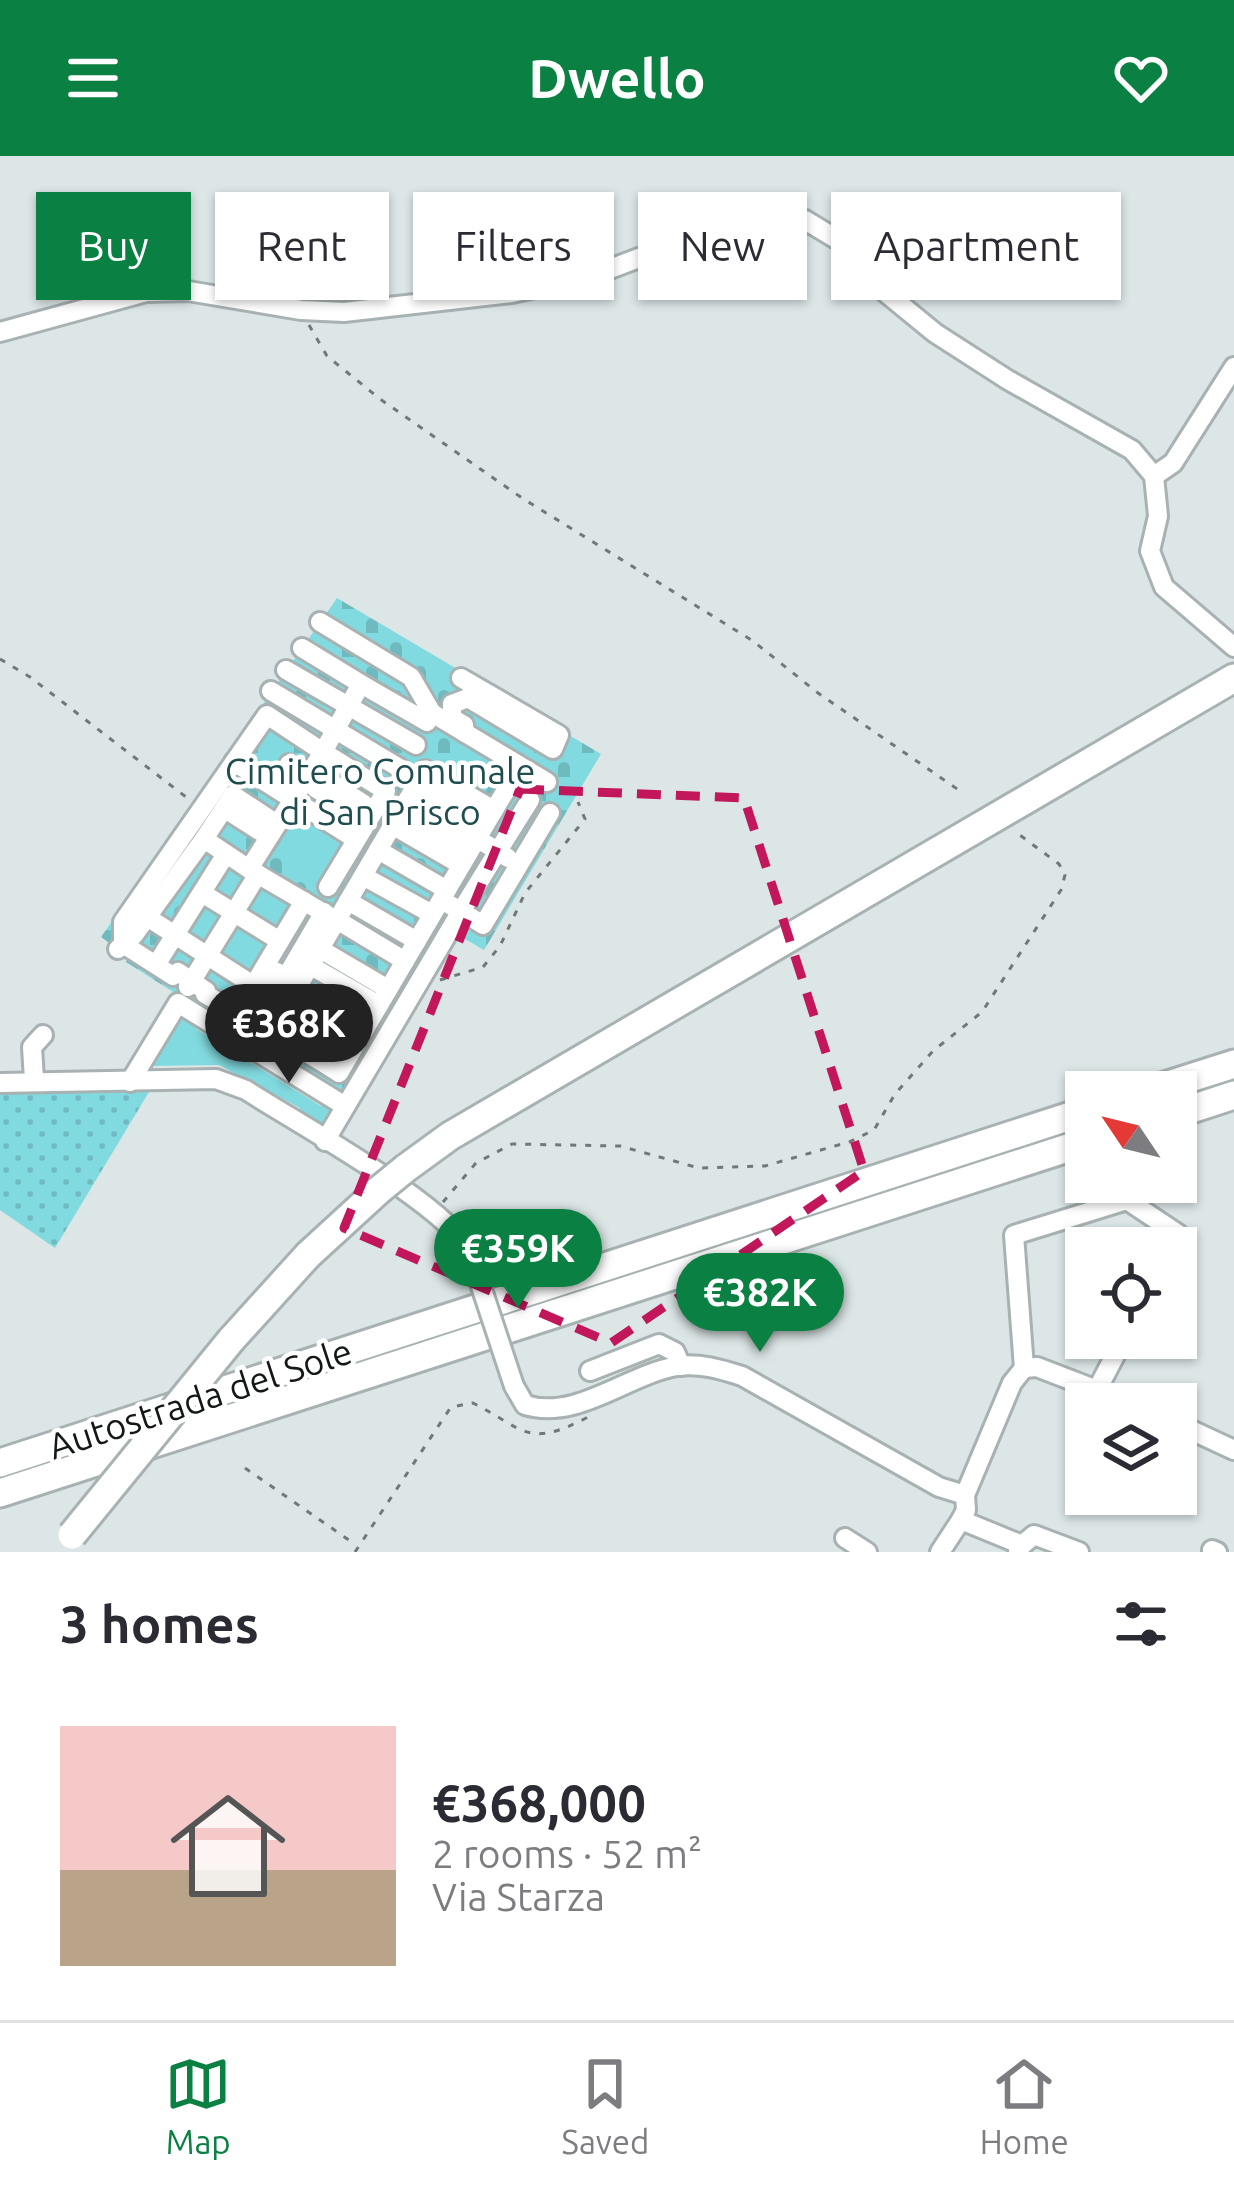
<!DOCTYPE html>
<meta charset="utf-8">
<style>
:root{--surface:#fff;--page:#f7f7f7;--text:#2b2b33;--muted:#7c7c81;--line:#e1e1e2;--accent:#0b8043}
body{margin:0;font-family:Ubuntu,sans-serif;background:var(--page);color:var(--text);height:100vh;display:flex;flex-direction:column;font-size:45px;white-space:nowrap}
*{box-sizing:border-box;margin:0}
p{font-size:39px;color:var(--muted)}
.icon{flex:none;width:66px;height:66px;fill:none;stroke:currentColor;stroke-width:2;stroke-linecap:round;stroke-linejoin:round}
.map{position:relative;height:1396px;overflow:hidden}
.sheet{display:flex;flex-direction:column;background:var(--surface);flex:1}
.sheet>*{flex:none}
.guide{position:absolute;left:36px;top:36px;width:1164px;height:108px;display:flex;gap:24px}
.needle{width:78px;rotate:305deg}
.tools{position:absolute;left:1065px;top:915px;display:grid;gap:24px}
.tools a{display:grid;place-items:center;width:132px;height:132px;border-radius:0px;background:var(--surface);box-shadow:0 3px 9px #0004;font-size:60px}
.price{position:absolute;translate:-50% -102px;padding:0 27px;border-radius:42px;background:var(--accent);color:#fff;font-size:39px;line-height:78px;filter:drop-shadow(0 3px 6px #0008)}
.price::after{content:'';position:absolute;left:50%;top:72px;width:36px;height:27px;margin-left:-18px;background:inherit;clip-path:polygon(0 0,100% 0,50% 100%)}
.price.active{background:#222;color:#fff}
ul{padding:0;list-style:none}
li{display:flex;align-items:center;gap:36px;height:300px;padding:0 60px}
li span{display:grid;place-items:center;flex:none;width:336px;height:240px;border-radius:0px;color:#555}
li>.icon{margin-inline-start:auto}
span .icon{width:144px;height:144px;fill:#fffc;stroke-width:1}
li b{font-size:51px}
h2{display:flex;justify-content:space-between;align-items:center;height:144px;padding:0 60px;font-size:51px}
.pill{padding:0 42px;border-radius:0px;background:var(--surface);box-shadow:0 3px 9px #0004;font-size:42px;line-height:108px}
.pill.active{background:var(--accent);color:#fff}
header{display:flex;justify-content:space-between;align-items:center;height:156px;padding:0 60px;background:var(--accent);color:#fff;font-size:54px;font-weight:700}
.tabs{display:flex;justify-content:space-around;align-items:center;height:168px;border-top:3px solid var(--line);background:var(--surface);font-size:33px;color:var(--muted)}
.tabs a{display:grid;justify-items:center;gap:6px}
.tabs .active{color:var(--accent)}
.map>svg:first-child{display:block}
.grass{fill:url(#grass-dots)}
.cemetery{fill:url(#cemetery-stones)}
.garden{fill:#81dadf}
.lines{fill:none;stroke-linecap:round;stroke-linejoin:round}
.minor-tunnel{stroke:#bec7c7;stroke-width:18;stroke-dasharray:18 9;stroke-linecap:butt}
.minor-casing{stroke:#a8b2b2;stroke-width:24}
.highway-casing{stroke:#a8b2b2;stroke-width:33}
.path{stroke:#717878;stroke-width:3;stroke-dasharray:6 9;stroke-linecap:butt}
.minor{stroke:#fff;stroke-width:18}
.highway{stroke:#fff;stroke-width:27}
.minor-bridge-casing{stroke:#a8b2b2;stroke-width:24;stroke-linecap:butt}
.highway-bridge-casing{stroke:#a8b2b2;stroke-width:33;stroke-linecap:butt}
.minor-bridge{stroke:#fff;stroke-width:18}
.highway-bridge{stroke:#fff;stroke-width:27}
.marked{fill:none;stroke:#c2185b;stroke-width:9;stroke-dasharray:24 15;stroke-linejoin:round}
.labels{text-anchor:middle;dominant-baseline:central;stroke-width:9;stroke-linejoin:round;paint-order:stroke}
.park-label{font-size:36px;fill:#204d50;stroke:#fff}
.street-label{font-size:36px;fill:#141717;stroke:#fff}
</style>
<header><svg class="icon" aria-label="menu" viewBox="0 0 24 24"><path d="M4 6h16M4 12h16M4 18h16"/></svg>Dwello<svg class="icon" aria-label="heart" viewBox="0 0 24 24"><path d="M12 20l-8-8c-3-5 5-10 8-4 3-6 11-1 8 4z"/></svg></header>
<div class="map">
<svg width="1234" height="1396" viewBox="0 0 1234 1396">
<defs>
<pattern id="grass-dots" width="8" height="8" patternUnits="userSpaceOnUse" patternTransform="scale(3)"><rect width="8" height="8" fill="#81dadf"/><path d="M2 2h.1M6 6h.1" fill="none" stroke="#6fbabf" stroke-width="1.8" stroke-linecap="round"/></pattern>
<pattern id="cemetery-stones" width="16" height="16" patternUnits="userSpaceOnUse" patternTransform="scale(3)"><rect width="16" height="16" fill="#81dadf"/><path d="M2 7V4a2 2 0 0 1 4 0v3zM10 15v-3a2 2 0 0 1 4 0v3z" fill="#6fbabf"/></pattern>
</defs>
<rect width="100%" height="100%" fill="#dce6e6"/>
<polygon class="grass" points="41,932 149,936 55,1092 0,1054 0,934"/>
<polygon class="cemetery" points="337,442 601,598 484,794 443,770 340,942 126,806 128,801 101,781"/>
<g class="garden">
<polygon points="293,643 355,683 328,731 263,690"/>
<polygon points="226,698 304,745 237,857 156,809"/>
<polygon points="190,860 199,864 196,873 321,950 327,942 335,952 320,971 297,962 300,952 219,909 150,910 174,861"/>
</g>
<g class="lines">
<polyline class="minor-tunnel" points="320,610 379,646"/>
<defs>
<g id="minor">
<polyline points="0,176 146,136 188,135 301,154 344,156 512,137 594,119 744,62 773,56 805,64 843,87 874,127 935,177 1008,224 1132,294 1154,320 1158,360 1150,395 1164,431 1234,491"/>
<polyline points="1154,320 1173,307 1234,211"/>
<polyline points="320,466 411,521 432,557"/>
<polyline points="302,492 361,528 323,596 267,559 123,766 123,788 173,820 178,816 206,835 205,838 237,857 304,745"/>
<polyline points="286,514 416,589"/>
<polyline points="461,522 559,579 553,593 468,542 452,548 452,562 464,569 465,577"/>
<polyline points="361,528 427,566 432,557 547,626"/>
<polyline points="271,535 401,613"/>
<polyline points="234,606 355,683"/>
<polyline points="289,608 318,627 315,632 357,659 364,648 322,621 318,627"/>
<polyline points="416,628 485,669"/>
<polyline points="408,643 498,695 461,755 483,769 550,657"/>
<polyline points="225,653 269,681"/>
<polyline points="494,654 508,631"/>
<polyline points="400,655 469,696"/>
<polyline points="392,669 461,709"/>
<polyline points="204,683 233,639 277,668"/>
<polyline points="378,694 447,734"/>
<polyline points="508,702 498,695 530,644"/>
<polyline points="363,720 432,758"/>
<polyline points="328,731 386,635 323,596 249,713 329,760"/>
<polyline points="202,737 280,785"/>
<polyline points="348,745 417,785"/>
<polyline points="147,761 253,829"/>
<polyline points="337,764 405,805"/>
<polyline points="118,793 134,779 204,683 249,713"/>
<polyline points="320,793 388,833"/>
<polyline points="156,809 226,698"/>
<polyline points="311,810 379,849"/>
<polyline points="188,831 258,718"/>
<polyline points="297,832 425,614 494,654 339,917 320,905"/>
<polyline points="249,863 277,816 286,821 324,756"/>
<polyline points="261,892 297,832 345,860 320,905 272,875"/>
<polyline points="34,924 32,891 43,879"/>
<polyline points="130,926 178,847 345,950"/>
<path d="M 0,927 L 216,923 L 246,934 C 295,966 451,1051 470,1097"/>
<polyline points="325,985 461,755 450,749"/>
<polyline points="1024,1212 1014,1079 1127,1044 1178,1078 1170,1092"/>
<polyline points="1024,1212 1037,1211 1133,1248"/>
<polyline points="590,1215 659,1188 675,1196 681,1210"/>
<path d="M 514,1230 L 525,1249 C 577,1265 626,1219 677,1210 C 700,1207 720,1213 742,1220 L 939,1331 L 965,1339"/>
<polyline points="1098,1232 1124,1182"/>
<polyline points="1176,1267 1234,1294"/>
<polyline points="845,1382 867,1396"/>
<polyline points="1022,1389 1034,1379 1079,1396"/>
<polyline points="1212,1394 1217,1396"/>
<polyline points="940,1396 961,1364"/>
<polyline points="1018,1396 1022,1389 961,1364 966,1354 965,1339 1012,1227 1024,1212"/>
</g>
<g id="highway">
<polyline points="1146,936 1234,908"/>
<polyline points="1176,958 1234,939"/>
<polyline points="406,1012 450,980 1234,522"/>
<polyline points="231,1184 308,1099 379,1034"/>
<polyline points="0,1307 1086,955"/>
<polyline points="0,1337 1086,986"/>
</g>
</defs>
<use href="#minor" class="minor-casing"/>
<use href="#highway" class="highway-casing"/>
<g class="path">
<polyline points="309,169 327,200 380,243 522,342 753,485 818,537 963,637"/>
<polyline points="0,503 30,521 186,641"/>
<polyline points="440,824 483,811 500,790 525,737 585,663 578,646"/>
<polyline points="443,1046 476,1007 512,988 620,990 699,1012 765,1010 849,986 874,974 895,938 933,895 982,856 1061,734 1065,719 1059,708 1017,677"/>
<polyline points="245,1312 356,1389"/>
<path d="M 355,1396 L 451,1251 L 473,1247 C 526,1274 527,1293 588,1261"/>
</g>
<use href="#minor" class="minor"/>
<use href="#highway" class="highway"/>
<defs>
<polyline id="minor-bridge" points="470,1097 514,1230"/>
<g id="highway-bridge">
<polyline points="379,1034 406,1012"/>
<polyline points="72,1379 231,1184"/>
</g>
</defs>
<use href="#minor-bridge" class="minor-bridge-casing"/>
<use href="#highway-bridge" class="highway-bridge-casing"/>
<use href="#minor-bridge" class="minor-bridge"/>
<use href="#highway-bridge" class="highway-bridge"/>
</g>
<path class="marked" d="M 520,633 L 744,642 L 864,1015 L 611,1187 L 344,1072 Z"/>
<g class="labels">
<g class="park-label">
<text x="380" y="614">Cimitero Comunale<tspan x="380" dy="41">di San Prisco</tspan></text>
</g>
<g class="street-label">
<text transform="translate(200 1242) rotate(-18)">Autostrada del Sole</text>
</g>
</g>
</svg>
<div class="tools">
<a><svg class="needle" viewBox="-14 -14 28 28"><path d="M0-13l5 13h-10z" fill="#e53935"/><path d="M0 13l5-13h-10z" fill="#7c7c81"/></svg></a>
<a><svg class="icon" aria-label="locate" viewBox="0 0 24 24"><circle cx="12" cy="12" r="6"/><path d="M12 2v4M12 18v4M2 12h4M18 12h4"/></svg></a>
<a><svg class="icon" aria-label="layers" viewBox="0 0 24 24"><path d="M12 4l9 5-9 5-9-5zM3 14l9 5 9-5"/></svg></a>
</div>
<b class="price active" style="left:289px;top:930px">€368K</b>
<b class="price" style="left:518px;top:1155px">€359K</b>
<b class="price" style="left:760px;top:1199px">€382K</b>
<div class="guide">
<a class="pill active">Buy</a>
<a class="pill">Rent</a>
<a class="pill">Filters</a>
<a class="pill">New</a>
<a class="pill">Apartment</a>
</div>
</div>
<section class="sheet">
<h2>3 homes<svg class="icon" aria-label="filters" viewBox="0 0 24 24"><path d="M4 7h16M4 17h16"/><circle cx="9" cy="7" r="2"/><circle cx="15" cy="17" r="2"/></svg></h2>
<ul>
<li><span style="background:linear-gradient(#f6c9c9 60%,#b9a48a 0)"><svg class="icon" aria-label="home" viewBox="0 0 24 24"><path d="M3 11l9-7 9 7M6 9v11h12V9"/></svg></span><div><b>€368,000</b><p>2 rooms · 52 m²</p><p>Via Starza</p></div></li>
</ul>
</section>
<nav class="tabs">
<a class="active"><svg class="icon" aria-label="map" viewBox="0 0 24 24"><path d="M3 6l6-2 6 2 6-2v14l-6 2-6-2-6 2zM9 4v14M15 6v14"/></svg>Map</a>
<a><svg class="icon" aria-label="saved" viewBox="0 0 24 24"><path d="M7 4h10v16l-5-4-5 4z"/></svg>Saved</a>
<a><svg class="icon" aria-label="home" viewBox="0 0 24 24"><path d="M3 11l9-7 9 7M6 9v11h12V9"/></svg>Home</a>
</nav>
